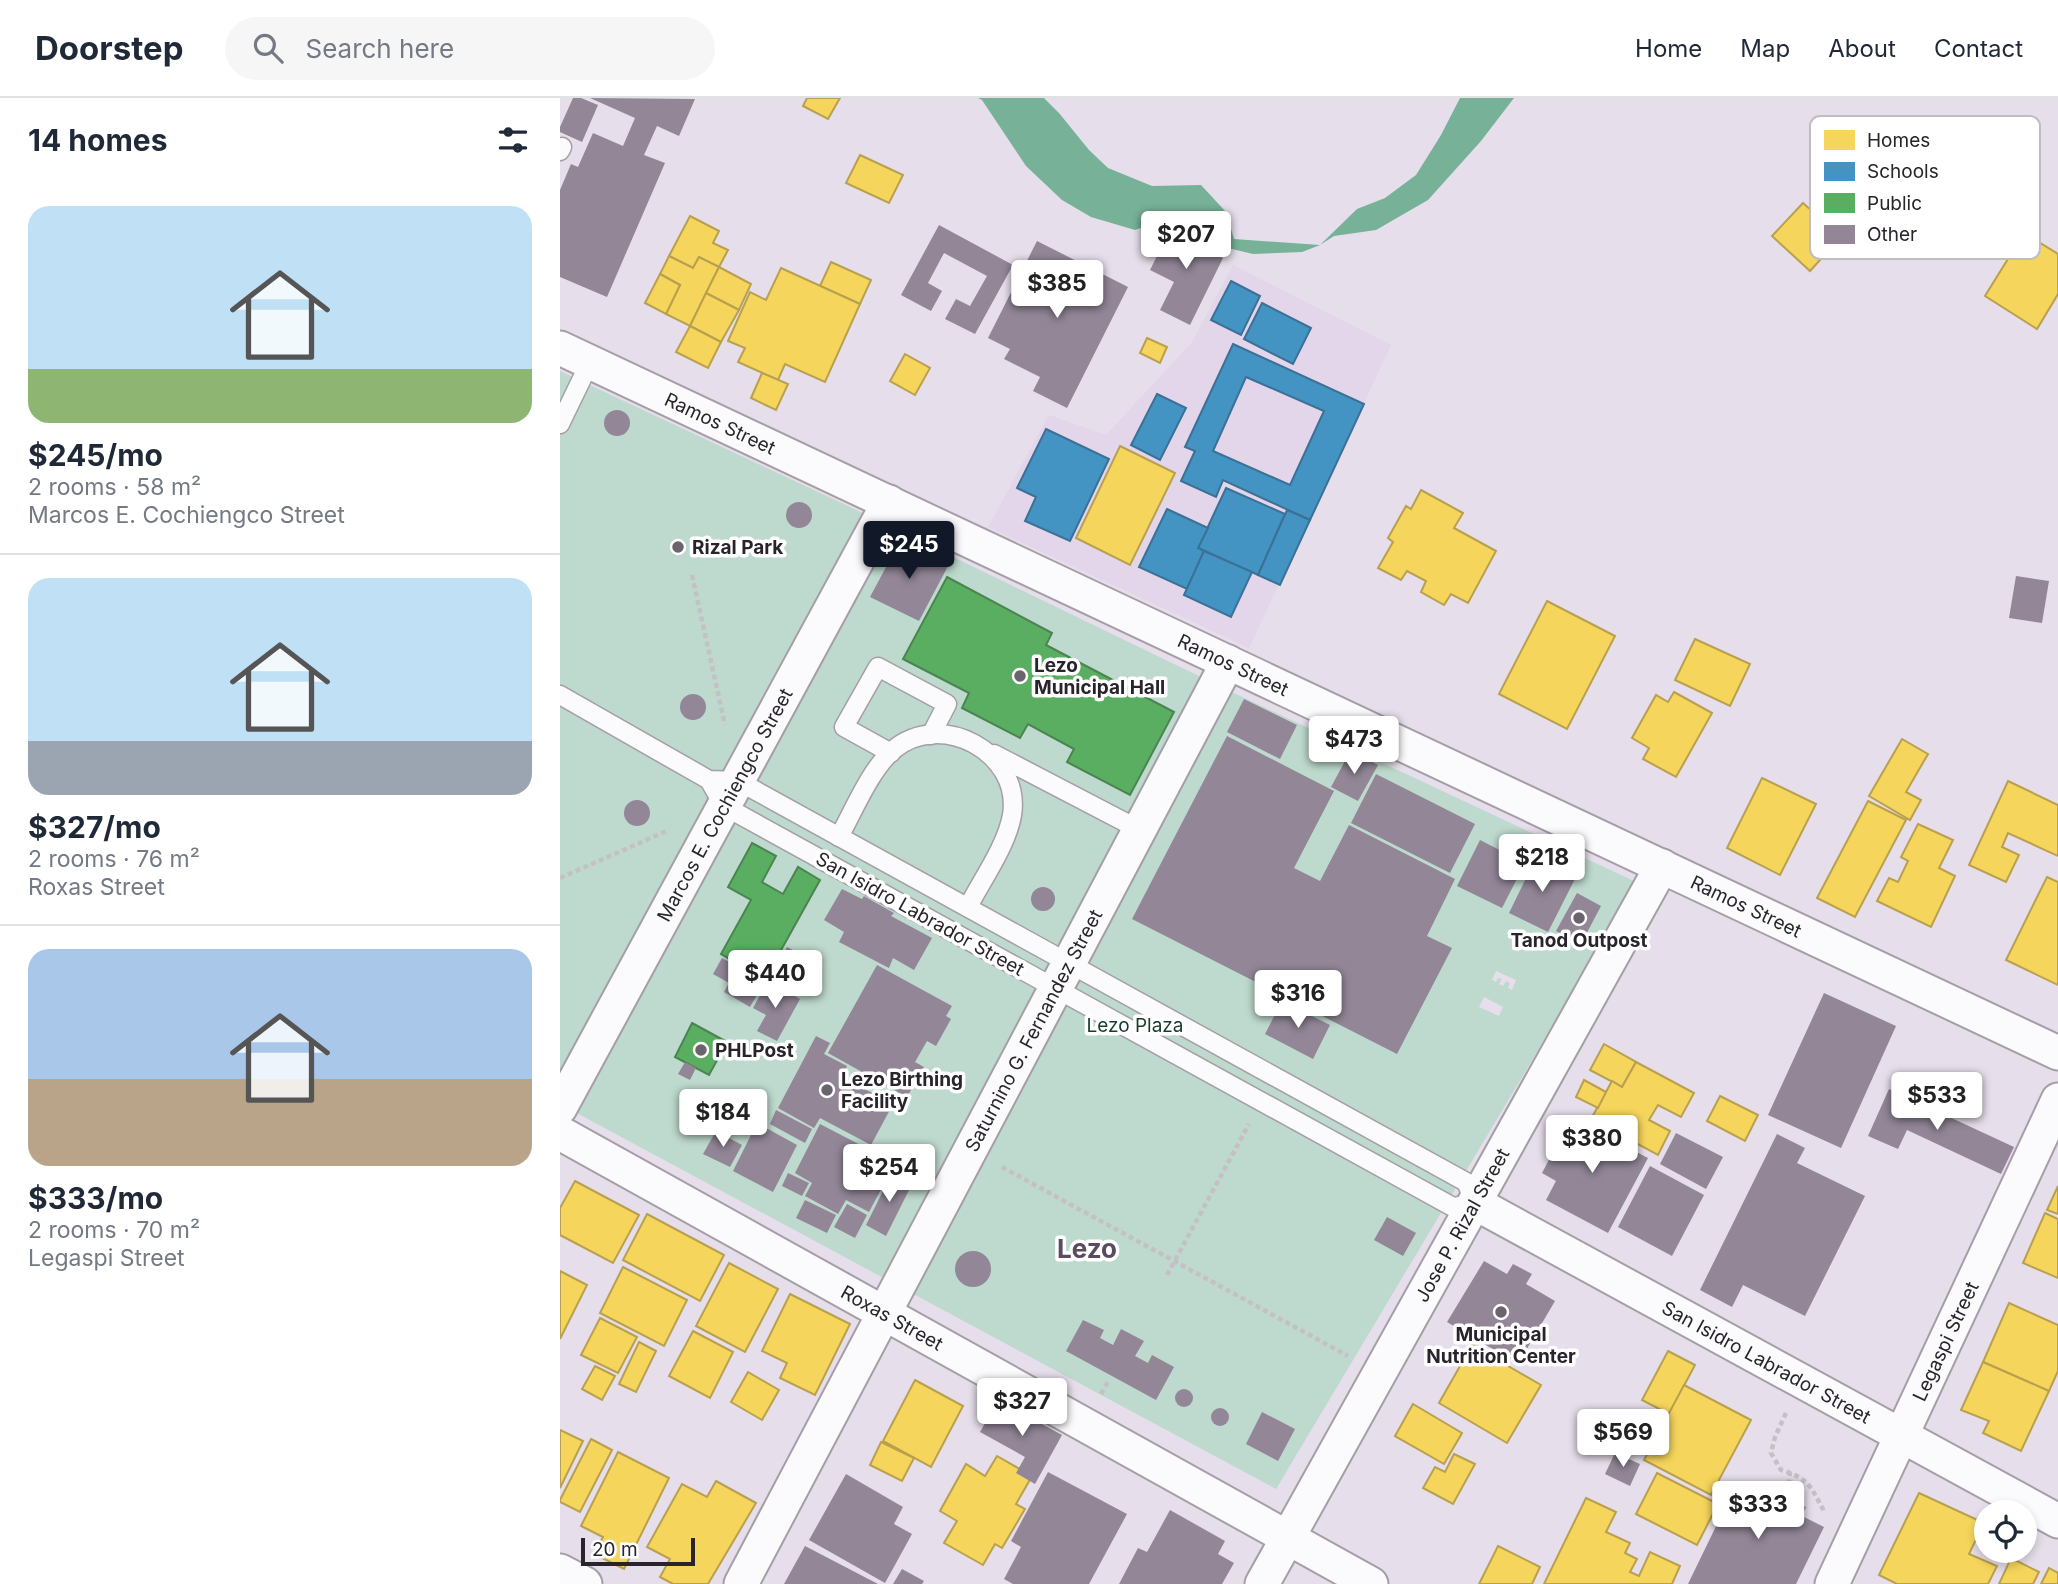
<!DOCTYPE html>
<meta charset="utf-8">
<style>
:root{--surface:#fff;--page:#f6f6f7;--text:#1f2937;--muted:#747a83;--line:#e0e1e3;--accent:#111827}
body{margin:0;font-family:Inter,sans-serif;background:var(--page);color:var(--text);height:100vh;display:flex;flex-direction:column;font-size:26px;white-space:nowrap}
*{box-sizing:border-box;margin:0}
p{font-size:23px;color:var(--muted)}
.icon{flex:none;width:38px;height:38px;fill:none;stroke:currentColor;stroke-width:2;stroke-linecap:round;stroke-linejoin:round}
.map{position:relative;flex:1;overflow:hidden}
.panel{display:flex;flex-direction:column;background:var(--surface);width:560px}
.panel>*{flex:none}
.fabs{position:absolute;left:1414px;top:1402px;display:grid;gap:14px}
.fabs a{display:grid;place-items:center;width:63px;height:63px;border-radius:50%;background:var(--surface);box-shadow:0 4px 10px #0003;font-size:35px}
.scale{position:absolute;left:21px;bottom:18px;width:114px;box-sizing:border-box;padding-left:7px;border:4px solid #29232c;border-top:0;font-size:19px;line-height:24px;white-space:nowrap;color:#29232c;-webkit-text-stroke:5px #fff;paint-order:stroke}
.price{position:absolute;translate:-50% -60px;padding:0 16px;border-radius:7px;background:#fff;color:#222;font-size:23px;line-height:46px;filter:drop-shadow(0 2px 4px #0008)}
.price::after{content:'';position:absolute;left:50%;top:42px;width:21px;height:16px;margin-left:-10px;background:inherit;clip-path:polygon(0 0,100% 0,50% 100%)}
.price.active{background:var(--accent);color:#fff}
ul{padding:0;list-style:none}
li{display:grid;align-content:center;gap:14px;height:371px;padding:0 28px}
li+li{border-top:2px solid var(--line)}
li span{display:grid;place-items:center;height:217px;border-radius:21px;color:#555}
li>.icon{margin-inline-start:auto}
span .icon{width:126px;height:126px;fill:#fffc;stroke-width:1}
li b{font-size:30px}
h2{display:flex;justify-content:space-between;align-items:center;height:84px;padding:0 28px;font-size:30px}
header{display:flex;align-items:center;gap:42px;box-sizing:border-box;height:98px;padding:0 35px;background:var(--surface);border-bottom:2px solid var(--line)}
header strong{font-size:33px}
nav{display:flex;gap:38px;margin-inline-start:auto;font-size:24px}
.search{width:490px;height:63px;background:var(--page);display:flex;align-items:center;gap:18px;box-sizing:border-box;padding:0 24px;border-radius:38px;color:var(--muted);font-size:26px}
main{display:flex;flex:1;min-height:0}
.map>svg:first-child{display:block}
.built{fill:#e3d5ea}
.green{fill:#bed9cd;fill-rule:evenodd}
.water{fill:#76b198}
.homes{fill:#f6d55c;stroke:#b8a04e;stroke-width:2}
.schools{fill:#4393c3;stroke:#3b7196;stroke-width:2;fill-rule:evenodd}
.public{fill:#5aae61;stroke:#4b8451;stroke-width:2}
.building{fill:#928697}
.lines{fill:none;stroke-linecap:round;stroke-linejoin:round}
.lane-casing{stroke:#a59ea7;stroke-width:21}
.street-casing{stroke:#a59ea7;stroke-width:37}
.path{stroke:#c4c1c6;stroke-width:4.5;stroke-dasharray:5 3.5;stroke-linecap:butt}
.lane{stroke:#fbfafc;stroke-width:18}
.street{stroke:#fbfafc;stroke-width:33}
.poi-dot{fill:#6b646e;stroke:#fff;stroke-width:2.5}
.labels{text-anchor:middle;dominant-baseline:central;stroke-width:7;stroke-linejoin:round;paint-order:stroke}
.street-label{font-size:19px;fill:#29232c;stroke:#fff}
.poi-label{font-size:19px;font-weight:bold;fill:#29232c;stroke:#fff;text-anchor:start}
.park-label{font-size:19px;fill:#163c2a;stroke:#fff}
.district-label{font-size:26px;font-weight:bold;fill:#5a4c60;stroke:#fff}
.key{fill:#fff;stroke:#bfbdc0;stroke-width:2}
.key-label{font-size:19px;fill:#29232c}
</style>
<header>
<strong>Doorstep</strong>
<div class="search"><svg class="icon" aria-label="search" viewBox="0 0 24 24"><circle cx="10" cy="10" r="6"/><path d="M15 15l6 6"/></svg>Search here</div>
<nav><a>Home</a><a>Map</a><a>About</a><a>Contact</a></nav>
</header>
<main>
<section class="panel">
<h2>14 homes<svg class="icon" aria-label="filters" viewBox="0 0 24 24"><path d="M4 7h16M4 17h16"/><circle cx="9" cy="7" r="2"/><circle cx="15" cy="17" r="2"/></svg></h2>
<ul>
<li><span style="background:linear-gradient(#bfe0f5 75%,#8fb573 0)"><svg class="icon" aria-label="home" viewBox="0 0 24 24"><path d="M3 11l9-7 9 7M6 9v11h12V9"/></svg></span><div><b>$245/mo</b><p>2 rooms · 58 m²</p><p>Marcos E. Cochiengco Street</p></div></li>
<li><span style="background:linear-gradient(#bfe0f5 75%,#9aa5b1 0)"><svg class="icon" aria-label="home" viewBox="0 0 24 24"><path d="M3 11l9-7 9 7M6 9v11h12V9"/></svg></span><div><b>$327/mo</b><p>2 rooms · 76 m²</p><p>Roxas Street</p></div></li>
<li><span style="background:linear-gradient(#a9c7e8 60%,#b9a48a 0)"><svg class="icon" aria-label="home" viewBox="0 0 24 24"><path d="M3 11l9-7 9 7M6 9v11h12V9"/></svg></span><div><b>$333/mo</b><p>2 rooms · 70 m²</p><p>Legaspi Street</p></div></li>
</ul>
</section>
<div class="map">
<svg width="1498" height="1486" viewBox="0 0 1498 1486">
<rect width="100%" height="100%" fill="#e6deea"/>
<polygon class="built" points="673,167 831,247 689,550 428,429 489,317 546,337 632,244"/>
<path class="green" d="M 0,273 L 288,408 L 678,597 L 1078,785 L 716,1391 L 0,1006 ZM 936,873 L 956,882 L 952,892 L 948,890 L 950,885 L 946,883 L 943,888 L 939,886 L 942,881 L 938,880 L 936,884 L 932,882 ZM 924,899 L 943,909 L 939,918 L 919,909 Z"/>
<polygon class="water" points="418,0 484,0 499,15 529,52 548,70 592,88 641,87 666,114 674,141 760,147 797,111 825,100 856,77 881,37 900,0 954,0 921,43 868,102 816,132 774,138 760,147 742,154 693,156 668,150 653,128 630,119 604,122 575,132 531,119 502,102 466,68 422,2"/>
<g class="homes">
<polygon points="247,0 280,0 268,21 243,8"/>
<polygon points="300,57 343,77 329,105 286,85"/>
<polygon points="1243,105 1281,139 1250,173 1212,138"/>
<polygon points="130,118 159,133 153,145 168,152 159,169 139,159 133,170 109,158"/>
<polygon points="1464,135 1498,156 1498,196 1477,231 1425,198"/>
<polygon points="109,158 133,170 139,159 159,169 130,228 106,216 120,187 100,176"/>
<polygon points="271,164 311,182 300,206 260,188"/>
<polygon points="159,169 191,186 179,212 146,195"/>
<polygon points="221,170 300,206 265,284 225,266 218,282 178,264 185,250 168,243 190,194 206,202"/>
<polygon points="100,176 120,187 106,216 85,205"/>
<polygon points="146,195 179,212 161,244 130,228"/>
<polygon points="130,228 161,244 148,270 116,254"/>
<polygon points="587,240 607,249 600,265 580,255"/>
<polygon points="345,256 370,270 355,297 330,283"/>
<polygon points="202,275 228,286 216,312 191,300"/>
<polygon points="560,348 615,375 570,467 516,440"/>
<polygon points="861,392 903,415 894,430 936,453 908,505 891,496 884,507 861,494 866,483 847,473 841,482 818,470 833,444 828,440 846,408 851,411"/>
<polygon points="987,503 1055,538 1007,631 939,596"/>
<polygon points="1135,541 1190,566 1170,608 1115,582"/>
<polygon points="1114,594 1152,615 1116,679 1083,661 1089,650 1072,640 1096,597 1108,604"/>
<polygon points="1342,641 1368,656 1346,694 1361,702 1350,722 1309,698"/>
<polygon points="1202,680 1256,706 1220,777 1167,750"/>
<polygon points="1448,683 1498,707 1498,758 1448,735 1442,749 1459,757 1446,784 1409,767"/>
<polygon points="1308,703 1346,722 1295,819 1257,800"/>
<polygon points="1358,726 1393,742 1379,770 1395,778 1371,829 1317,803 1329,780 1338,784 1348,763 1341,759"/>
<polygon points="1487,779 1498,784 1498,887 1446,862"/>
<polygon points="1044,946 1076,964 1062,989 1030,972"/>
<polygon points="1076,964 1134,995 1121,1019 1098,1007 1089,1022 1110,1033 1098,1057 1031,1021 1052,983 1062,989"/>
<polygon points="1024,982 1046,994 1038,1010 1016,999"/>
<polygon points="1160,998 1198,1017 1185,1043 1147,1023"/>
<polygon points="15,1083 79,1117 53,1165 0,1137 0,1110"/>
<polygon points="1498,1088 1498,1116 1487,1112"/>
<polygon points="1485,1115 1498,1121 1498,1180 1463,1165"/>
<polygon points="87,1116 164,1157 140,1203 63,1162"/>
<polygon points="169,1165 218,1191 185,1254 136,1228"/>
<polygon points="63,1169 127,1202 104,1248 40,1215"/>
<polygon points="0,1173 27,1187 0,1241"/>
<polygon points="230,1196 290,1226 255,1297 220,1280 227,1265 202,1253"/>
<polygon points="1449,1205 1498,1227 1498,1273 1489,1293 1423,1264"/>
<polygon points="40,1220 77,1239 58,1275 21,1257"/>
<polygon points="133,1233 173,1254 150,1300 109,1278"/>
<polygon points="79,1244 96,1253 76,1294 59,1286"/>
<polygon points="912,1247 981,1287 947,1345 879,1305"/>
<polygon points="1108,1253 1135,1267 1109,1316 1082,1302"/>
<polygon points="1423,1264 1489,1293 1461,1353 1423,1335 1429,1323 1401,1312"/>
<polygon points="35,1268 55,1278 42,1302 22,1291"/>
<polygon points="188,1274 219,1292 202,1322 171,1304"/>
<polygon points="355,1282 403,1308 371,1369 323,1343"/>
<polygon points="1124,1287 1191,1322 1151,1397 1084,1362"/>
<polygon points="853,1306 902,1335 884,1366 835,1338"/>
<polygon points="0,1332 23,1343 0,1390"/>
<polygon points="31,1341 52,1352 20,1414 0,1404 0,1402"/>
<polygon points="321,1344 354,1360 342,1383 310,1367"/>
<polygon points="58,1354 109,1380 64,1471 34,1456 43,1439 21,1428"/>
<polygon points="894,1356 915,1366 893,1406 863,1390 875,1369 885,1374"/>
<polygon points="437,1358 472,1378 456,1406 465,1411 442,1450 435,1446 423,1467 384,1445 397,1423 380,1413 406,1366 425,1378"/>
<polygon points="1097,1375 1158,1406 1137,1447 1076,1416"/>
<polygon points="156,1383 196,1405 148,1486 113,1486 100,1479 110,1461 87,1449 122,1386 147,1399"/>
<polygon points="1359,1395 1424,1425 1409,1456 1437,1468 1428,1486 1337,1486 1319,1477"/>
<polygon points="1026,1400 1056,1414 1046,1434 1070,1445 1065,1455 1077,1461 1070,1474 1079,1478 1090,1454 1120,1468 1112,1486 984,1486"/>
<polygon points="938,1448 980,1469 972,1486 919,1486"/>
<polygon points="1451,1460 1479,1474 1473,1486 1439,1486"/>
<polygon points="1489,1470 1498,1475 1498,1486 1481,1486"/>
</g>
<g class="schools">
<polygon points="671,183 700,198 681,237 651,222"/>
<polygon points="702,205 751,230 733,266 684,241"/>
<path d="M 673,246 L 804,306 L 750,422 L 663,382 L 656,399 L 621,383 L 635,353 L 625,349 ZM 686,279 L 764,313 L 730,387 L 653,353 Z"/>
<polygon points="597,296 626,310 600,362 571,347"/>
<polygon points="486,331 549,361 510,443 465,423 476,399 457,390"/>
<polygon points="666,390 725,416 698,477 638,450"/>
<polygon points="607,411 648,430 638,450 644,453 627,491 579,469"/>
<polygon points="727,412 750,422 720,487 698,477"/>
<polygon points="644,453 692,474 671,519 624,497"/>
</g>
<g class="public">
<polygon points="387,479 492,535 486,547 614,614 570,697 507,664 514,651 468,626 460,640 402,610 409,595 343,561"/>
<polygon points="192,745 216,758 202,784 223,796 238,769 260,782 205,881 161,856 191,802 168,789"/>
<polygon points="132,925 167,944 149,977 115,959"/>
</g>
<g class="building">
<polygon points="13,0 21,0 38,7 22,44 0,34 0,29"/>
<polygon points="30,0 135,1 119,38 97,28 84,57 105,65 47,199 0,179 0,92 11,66 18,69 33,35 63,48 75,20"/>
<polygon points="614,124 650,142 645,151 663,160 630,227 600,212 614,184 590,172"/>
<polygon points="379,127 453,167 415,236 385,221 396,201 410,208 427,178 384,155 368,185 382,193 371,213 341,197"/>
<polygon points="477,143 568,189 507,310 473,293 480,279 444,261 450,251 428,240"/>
<circle cx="57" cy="325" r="13"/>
<circle cx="239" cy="417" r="13"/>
<polygon points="340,443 388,468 359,523 310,499"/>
<polygon points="1456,478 1489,483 1482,525 1449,520"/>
<circle cx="133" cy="609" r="13"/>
<polygon points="684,601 737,627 720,661 667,634"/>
<polygon points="667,638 774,693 734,770 760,783 789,727 895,781 867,838 892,850 837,956 572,821"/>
<polygon points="791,652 818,667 798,703 771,689"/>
<polygon points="816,676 915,726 890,775 791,725"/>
<circle cx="77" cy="715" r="13"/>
<polygon points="920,742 965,765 942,810 897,788"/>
<polygon points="975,753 992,761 985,776 998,781 1004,768 1018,775 988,834 949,815 972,768 968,767"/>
<circle cx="483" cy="801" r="12"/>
<polygon points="282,791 302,801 304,798 334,815 331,818 372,840 354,872 333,860 329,870 279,844 284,834 264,822"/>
<polygon points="1017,795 1041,808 1021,846 996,833"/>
<polygon points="227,849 252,862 237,890 212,876"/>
<polygon points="162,860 205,883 190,909 164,894 169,885 153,876"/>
<polygon points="317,867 392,908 386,918 391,921 376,948 367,943 355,964 364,969 347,999 268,955"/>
<polygon points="208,883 240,901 217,943 197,933 206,917 193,910"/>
<polygon points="1264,895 1336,928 1281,1050 1208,1017"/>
<polygon points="722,903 770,927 753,961 705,936"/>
<polygon points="256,938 270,945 264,956 287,968 282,979 333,1006 311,1047 260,1020 254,1030 218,1010"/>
<polygon points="125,964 136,970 130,982 118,976"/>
<polygon points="1329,991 1454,1049 1441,1076 1347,1032 1338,1051 1308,1038"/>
<polygon points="216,1012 252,1031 245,1045 210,1026"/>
<polygon points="1011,1020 1088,1060 1048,1135 986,1102 996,1083 982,1075"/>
<polygon points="197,1025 237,1047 213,1094 173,1073"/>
<polygon points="260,1026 335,1065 309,1114 286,1102 278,1116 245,1098 252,1085 235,1075"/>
<polygon points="156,1033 182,1047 170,1069 143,1056"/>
<polygon points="1116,1035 1163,1059 1146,1091 1100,1066"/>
<polygon points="1217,1036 1245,1050 1237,1065 1305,1098 1245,1218 1183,1187 1172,1209 1140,1192"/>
<polygon points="1090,1068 1144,1097 1112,1158 1058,1129"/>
<polygon points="333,1073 353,1084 326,1138 306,1127"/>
<polygon points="228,1075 249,1085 242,1098 222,1088"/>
<polygon points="245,1102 276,1117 267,1135 236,1120"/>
<polygon points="287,1106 307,1117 295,1140 274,1129"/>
<polygon points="827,1119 856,1135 843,1158 814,1142"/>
<circle cx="413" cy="1171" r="18"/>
<polygon points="924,1163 947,1176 953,1166 972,1176 966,1186 995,1203 958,1266 887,1224"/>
<polygon points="523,1222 544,1232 540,1240 553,1247 561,1231 584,1243 575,1258 588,1265 592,1257 614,1269 596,1302 506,1253"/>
<circle cx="624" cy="1300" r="9"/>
<polygon points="438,1302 502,1337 475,1386 456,1375 465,1359 420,1334"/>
<circle cx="660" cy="1319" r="9"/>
<polygon points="702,1314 735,1331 718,1363 686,1346"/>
<polygon points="1055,1355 1080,1366 1070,1388 1045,1376"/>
<polygon points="488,1374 567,1416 529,1486 453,1486 444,1481 461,1449 451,1443"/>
<polygon points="286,1376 343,1409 334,1426 352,1436 325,1485 249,1442"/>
<polygon points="1197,1386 1246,1409 1242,1418 1264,1429 1236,1486 1128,1486 1176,1387 1192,1394"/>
<polygon points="610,1412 665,1443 658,1456 674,1465 662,1486 559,1486 578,1450 587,1454"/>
<polygon points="245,1448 318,1486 224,1486"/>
<polygon points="342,1471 364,1483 362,1486 333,1486"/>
</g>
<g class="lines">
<defs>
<g id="lane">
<polyline points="0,53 2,49"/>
<polyline points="0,326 30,264"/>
<polyline points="0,597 149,682 178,683 906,1084 915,1105 893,1109 164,708 149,682"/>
<polyline points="331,655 284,629 318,569 387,606 371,637"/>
<polyline points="434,656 580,732"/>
<path d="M 279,739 C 294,712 310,672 333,652 C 381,611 462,655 452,717 C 447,747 422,782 408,809"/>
</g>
<g id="street">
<path id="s1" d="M 0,250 L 1498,955"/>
<path id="s2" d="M 0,1010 L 329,404"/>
<path id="s3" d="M 0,1035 L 811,1486"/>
<path id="s4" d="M 915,1105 L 1498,1423"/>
<polyline points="0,1473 25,1486"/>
<path id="s5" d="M 181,1486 L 668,564"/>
<path id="s6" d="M 702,1486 L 1102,768"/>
<path id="s7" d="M 1272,1486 L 1498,1002"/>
</g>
</defs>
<use href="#lane" class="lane-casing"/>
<use href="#street" class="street-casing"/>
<g class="path">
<polyline points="132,477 165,627"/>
<polyline points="0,780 109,732"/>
<polyline points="442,1069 788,1258"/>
<polyline points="607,1177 689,1026"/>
<polyline points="541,1296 549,1282"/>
<path d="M 1226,1315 L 1215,1339 L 1211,1355 L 1221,1372 C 1251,1381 1251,1390 1265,1415"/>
<polyline points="1228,1395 1230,1374"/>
</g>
<use href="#lane" class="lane"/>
<use href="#street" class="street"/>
</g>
<g class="poi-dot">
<circle cx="118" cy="449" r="7"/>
<circle cx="460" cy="578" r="7"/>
<circle cx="1019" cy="820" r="7"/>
<circle cx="141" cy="952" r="7"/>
<circle cx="267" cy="992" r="7"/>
<circle cx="941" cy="1214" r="7"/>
</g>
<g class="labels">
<g class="street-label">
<text stroke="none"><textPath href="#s1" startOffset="177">Ramos Street</textPath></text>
<text stroke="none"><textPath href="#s1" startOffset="744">Ramos Street</textPath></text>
<text stroke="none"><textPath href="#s2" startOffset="345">Marcos E. Cochiengco Street</textPath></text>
<text stroke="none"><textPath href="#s1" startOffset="1311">Ramos Street</textPath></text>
<text transform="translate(360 816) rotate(29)">San Isidro Labrador Street</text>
<text stroke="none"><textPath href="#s5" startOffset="626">Saturnino G. Fernandez Street</textPath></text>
<text stroke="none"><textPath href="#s6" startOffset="411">Jose P. Rizal Street</textPath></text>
<text stroke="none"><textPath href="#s3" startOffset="380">Roxas Street</textPath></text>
<text stroke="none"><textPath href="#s7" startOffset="268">Legaspi Street</textPath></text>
<text stroke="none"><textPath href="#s4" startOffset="332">San Isidro Labrador Street</textPath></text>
</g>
<g class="poi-label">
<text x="132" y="449">Rizal Park</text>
<text x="474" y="567">Lezo<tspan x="474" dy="22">Municipal Hall</tspan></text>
<text x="1019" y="842" text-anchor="middle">Tanod Outpost</text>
<text x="155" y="952">PHLPost</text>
<text x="281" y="981">Lezo Birthing<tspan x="281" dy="22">Facility</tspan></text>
<text x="941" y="1236" text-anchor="middle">Municipal<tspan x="941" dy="22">Nutrition Center</tspan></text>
</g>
<g class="park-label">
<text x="575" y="927">Lezo Plaza</text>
</g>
<g class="district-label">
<text x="527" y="1150">Lezo</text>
</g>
</g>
<rect x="1250" y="18" width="230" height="143" rx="10" class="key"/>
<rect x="1264" y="32" width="31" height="20" fill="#f6d55c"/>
<rect x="1264" y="64" width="31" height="19" fill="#4393c3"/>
<rect x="1264" y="95" width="31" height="20" fill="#5aae61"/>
<rect x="1264" y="127" width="31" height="19" fill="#928697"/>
<g class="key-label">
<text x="1307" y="49">Homes</text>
<text x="1307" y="80">Schools</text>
<text x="1307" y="112">Public</text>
<text x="1307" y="143">Other</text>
</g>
</svg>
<div class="fabs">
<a><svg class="icon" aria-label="locate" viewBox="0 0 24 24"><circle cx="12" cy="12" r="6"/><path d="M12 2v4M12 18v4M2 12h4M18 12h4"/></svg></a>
</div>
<div class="scale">20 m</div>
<b class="price" style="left:626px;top:173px">$207</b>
<b class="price" style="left:497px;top:222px">$385</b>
<b class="price active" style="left:349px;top:483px">$245</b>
<b class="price" style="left:794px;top:678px">$473</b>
<b class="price" style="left:982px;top:796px">$218</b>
<b class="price" style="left:215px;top:912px">$440</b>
<b class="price" style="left:738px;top:932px">$316</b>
<b class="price" style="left:1377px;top:1034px">$533</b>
<b class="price" style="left:163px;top:1051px">$184</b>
<b class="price" style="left:1032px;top:1077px">$380</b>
<b class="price" style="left:329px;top:1106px">$254</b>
<b class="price" style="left:462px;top:1340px">$327</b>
<b class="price" style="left:1063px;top:1371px">$569</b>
<b class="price" style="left:1198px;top:1443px">$333</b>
</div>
</main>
